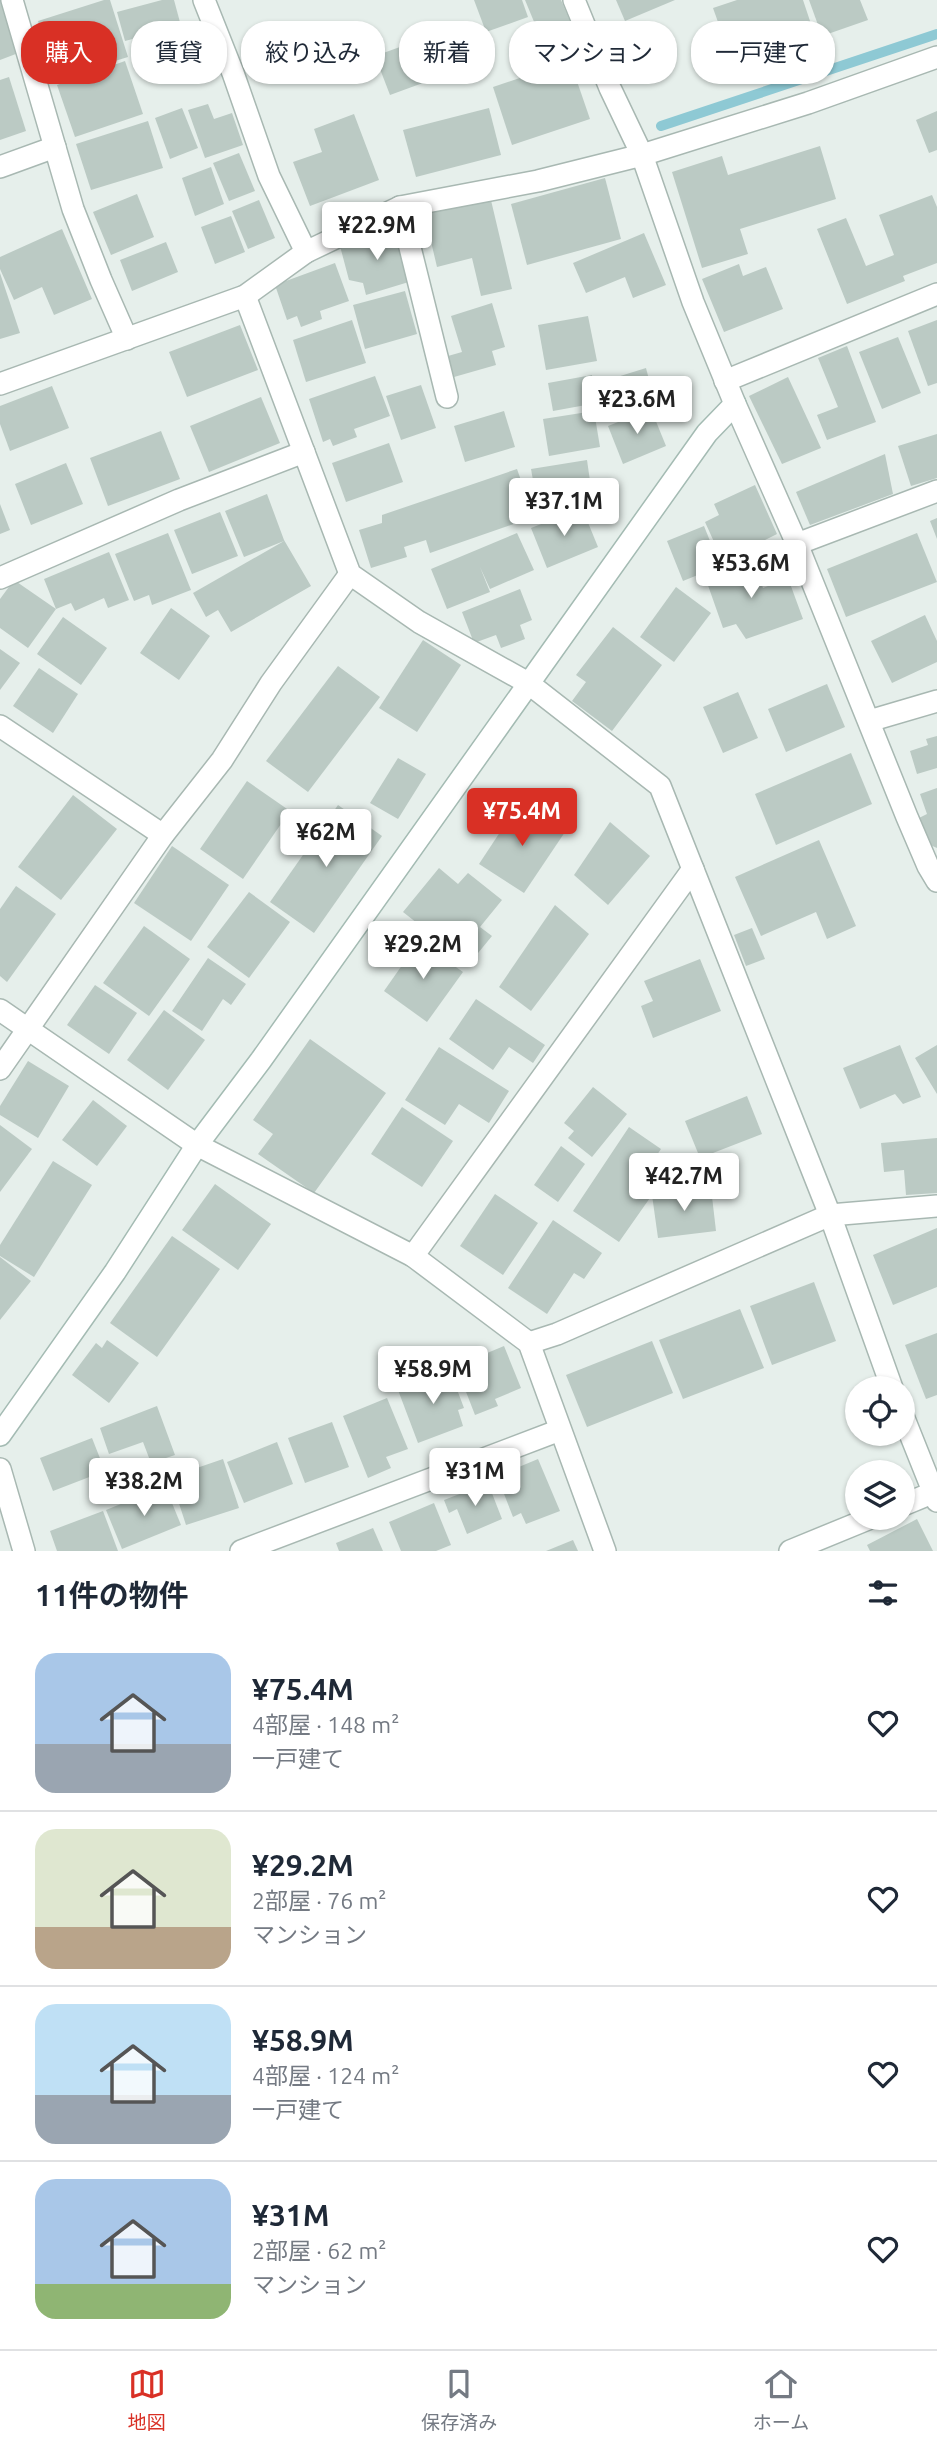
<!DOCTYPE html>
<html lang="ja">
<meta charset="utf-8">
<style>
:root{--surface:#fff;--page:#f2f2f3;--text:#1f2937;--muted:#747a83;--line:#e0e1e3;--accent:#d93025}
body{margin:0;font-family:Ubuntu,"Noto Sans JP",sans-serif;background:var(--page);color:var(--text);height:100vh;display:flex;flex-direction:column;font-size:26px;white-space:nowrap}
*{box-sizing:border-box;margin:0}
p{font-size:23px;color:var(--muted)}
.icon{flex:none;width:38px;height:38px;fill:none;stroke:currentColor;stroke-width:2;stroke-linecap:round;stroke-linejoin:round}
.map{position:relative;height:1551px;overflow:hidden}
.sheet{display:flex;flex-direction:column;background:var(--surface);flex:1}
.sheet>*{flex:none}
.guide{position:absolute;left:21px;top:21px;width:896px;height:63px;display:flex;gap:14px}
.fabs{position:absolute;left:845px;top:1376px;display:grid;gap:14px}
.fabs a{display:grid;place-items:center;width:70px;height:70px;border-radius:50%;background:var(--surface);box-shadow:0 2px 5px #0004;font-size:35px}
.price{position:absolute;translate:-50% -60px;padding:0 16px;border-radius:7px;background:#fff;color:#222;font-size:23px;line-height:46px;filter:drop-shadow(0 2px 4px #0008)}
.price::after{content:'';position:absolute;left:50%;top:42px;width:21px;height:16px;margin-left:-10px;background:inherit;clip-path:polygon(0 0,100% 0,50% 100%)}
.price.current{background:var(--accent);color:#fff}
ul{padding:0;list-style:none}
li{display:flex;align-items:center;gap:21px;height:175px;padding:0 35px}
li+li{border-top:2px solid var(--line)}
li span{display:grid;place-items:center;flex:none;width:196px;height:140px;border-radius:21px;color:#555}
li>.icon{margin-inline-start:auto}
span .icon{width:84px;height:84px;fill:#fffc;stroke-width:1}
li b{font-size:30px}
h2{display:flex;justify-content:space-between;align-items:center;height:84px;padding:0 35px;font-size:30px}
.pill{padding:0 24px;border-radius:28px;background:var(--surface);box-shadow:0 2px 5px #0004;font-size:24px;line-height:63px}
.pill.current{background:var(--accent);color:#fff}
.tab-bar{display:flex;justify-content:space-around;align-items:center;height:98px;border-top:2px solid var(--line);background:var(--surface);font-size:19px;color:var(--muted)}
.tab-bar a{display:grid;justify-items:center;gap:4px}
.tab-bar .current{color:var(--accent)}
.map>svg:first-child{display:block}
.lines{fill:none;stroke-linecap:round;stroke-linejoin:round}
.stream{stroke:#8ec9d4;stroke-width:10}
.building{fill:#bbcac4}
.street-casing{stroke:#a8b8b2;stroke-width:24}
.secondary-casing{stroke:#a4bbb3;stroke-width:24}
.street{stroke:#fff;stroke-width:21}
.secondary{stroke:#fff;stroke-width:21}
</style>
<div class="map">
<svg width="937" height="1551" viewBox="0 0 937 1551">
<rect width="100%" height="100%" fill="#e6efeb"/>
<g class="lines">
<polyline class="stream" points="661,126 937,34"/>
</g>
<g class="building">
<polygon points="0,0 3,0 21,52 0,60"/>
<polygon points="104,0 110,0 128,57 105,64 102,55 78,62 47,51 38,21"/>
<polygon points="162,0 174,0 181,26 125,41 117,12"/>
<polygon points="474,0 522,0 528,17 486,32"/>
<polygon points="525,0 561,0 573,28 542,41"/>
<polygon points="616,0 675,0 625,21"/>
<polygon points="737,0 803,0 811,24 729,53 713,8"/>
<polygon points="809,0 860,0 868,20 822,36"/>
<polygon points="447,30 461,69 390,95 375,56"/>
<polygon points="125,61 143,114 75,137 57,85"/>
<polygon points="570,61 590,119 512,145 493,87"/>
<polygon points="9,77 26,131 0,140 0,80"/>
<polygon points="208,104 214,119 232,113 243,145 205,158 188,110"/>
<polygon points="182,108 198,148 170,159 155,118"/>
<polygon points="489,108 501,155 416,177 403,130"/>
<polygon points="937,111 937,150 929,153 916,120"/>
<polygon points="354,114 379,180 310,206 293,162 322,152 314,129"/>
<polygon points="148,121 163,168 91,190 76,144"/>
<polygon points="820,146 836,199 740,229 748,254 702,268 672,172 722,156 728,175"/>
<polygon points="239,153 255,191 229,201 213,163"/>
<polygon points="211,167 224,204 195,216 182,178"/>
<polygon points="605,178 621,239 527,265 511,204"/>
<polygon points="137,194 154,237 111,255 93,212"/>
<polygon points="932,195 937,207 937,263 903,276 905,281 847,304 817,229 846,218 866,266 894,255 879,215"/>
<polygon points="490,196 512,289 481,296 472,258 437,267 424,212"/>
<polygon points="259,200 275,238 248,249 232,211"/>
<polygon points="231,216 245,252 215,264 201,227"/>
<polygon points="62,229 92,299 54,315 42,287 14,300 0,269 0,257"/>
<polygon points="397,230 412,281 366,295 363,283 349,280 340,246"/>
<polygon points="644,233 666,285 633,298 625,277 586,293 573,263"/>
<polygon points="166,242 178,272 132,291 120,260"/>
<polygon points="335,263 349,301 320,311 322,319 301,327 297,316 287,320 275,285"/>
<polygon points="739,264 743,276 766,267 783,309 724,332 702,279"/>
<polygon points="0,273 20,333 0,339"/>
<polygon points="405,291 417,334 365,349 353,305"/>
<polygon points="492,303 505,347 492,351 496,365 454,377 448,356 462,352 451,316"/>
<polygon points="588,316 597,361 546,370 538,325"/>
<polygon points="352,320 366,363 306,382 293,340"/>
<polygon points="937,320 937,383 928,386 908,331"/>
<polygon points="240,325 258,370 187,397 169,352"/>
<polygon points="898,337 921,393 882,409 859,352"/>
<polygon points="847,346 876,422 827,440 817,415 838,407 818,358"/>
<polygon points="646,368 654,399 610,412 601,382"/>
<polygon points="592,375 597,403 553,411 548,383"/>
<polygon points="375,376 390,416 354,429 357,437 333,446 330,439 323,442 309,399"/>
<polygon points="788,377 821,448 782,464 749,396"/>
<polygon points="421,385 436,428 401,440 386,396"/>
<polygon points="52,386 69,428 10,451 0,424 0,406"/>
<polygon points="261,397 280,443 209,472 190,426"/>
<polygon points="651,409 666,446 623,464 608,426"/>
<polygon points="504,411 515,447 465,462 454,426"/>
<polygon points="594,411 600,447 549,456 543,419"/>
<polygon points="161,431 180,479 108,506 90,458"/>
<polygon points="937,434 937,478 911,486 898,446"/>
<polygon points="389,443 403,482 346,502 332,463"/>
<polygon points="885,454 893,494 810,525 796,492"/>
<polygon points="587,460 591,488 536,497 531,469"/>
<polygon points="66,463 83,504 31,525 15,484"/>
<polygon points="517,469 534,517 430,553 426,540 404,547 407,557 371,568 359,530 382,523 382,515"/>
<polygon points="755,485 777,534 757,544 757,551 725,566 705,522 719,515 714,504"/>
<polygon points="267,494 284,540 311,586 231,632 218,610 206,617 193,593 284,541 244,557 225,511"/>
<polygon points="0,504 10,530 0,534"/>
<polygon points="582,508 598,547 547,568 531,528"/>
<polygon points="220,512 238,556 192,574 174,530"/>
<polygon points="937,518 937,539 930,521"/>
<polygon points="704,526 720,566 683,581 667,541"/>
<polygon points="168,533 191,590 152,605 149,595 134,601 115,554"/>
<polygon points="517,533 534,570 490,589 480,567 490,592 447,609 431,569"/>
<polygon points="917,533 937,582 846,617 827,569"/>
<polygon points="109,552 129,600 108,608 104,598 75,611 71,603 56,609 44,579"/>
<polygon points="752,557 763,588 788,578 803,619 746,639 736,624 723,628 704,574"/>
<polygon points="14,580 56,609 28,648 0,628 0,599"/>
<polygon points="676,587 711,613 674,662 640,637"/>
<polygon points="520,589 532,620 520,625 525,639 501,648 496,635 474,643 462,612"/>
<polygon points="171,608 210,636 179,680 140,653"/>
<polygon points="925,615 937,641 937,662 892,683 871,641"/>
<polygon points="63,617 107,648 81,685 37,654"/>
<polygon points="613,627 662,665 612,731 572,701 586,682 576,675"/>
<polygon points="423,640 461,665 417,732 379,708"/>
<polygon points="0,649 20,663 0,690"/>
<polygon points="338,666 380,697 308,792 266,761"/>
<polygon points="39,668 78,694 53,733 13,706"/>
<polygon points="827,684 845,727 786,752 768,709"/>
<polygon points="738,692 758,738 723,753 703,707"/>
<polygon points="937,736 937,768 917,774 910,751 928,745 926,739"/>
<polygon points="851,753 872,804 776,845 755,794"/>
<polygon points="398,758 426,774 398,819 370,803"/>
<polygon points="247,781 290,811 243,879 200,849"/>
<polygon points="937,788 937,848 928,844 919,818 927,814 920,794"/>
<polygon points="73,795 117,829 61,900 18,867"/>
<polygon points="520,802 565,832 524,893 479,864"/>
<polygon points="338,805 382,836 314,933 270,902"/>
<polygon points="610,822 650,856 608,905 574,875"/>
<polygon points="819,840 856,926 827,939 816,912 761,936 735,877"/>
<polygon points="172,846 229,885 191,941 134,903"/>
<polygon points="439,868 458,884 468,873 502,900 480,927 492,936 469,964 403,912"/>
<polygon points="16,886 56,914 7,982 0,976 0,909"/>
<polygon points="249,892 290,922 249,978 207,947"/>
<polygon points="555,905 589,934 531,1011 499,987"/>
<polygon points="144,926 190,959 149,1016 103,983"/>
<polygon points="752,928 765,959 746,966 734,935"/>
<polygon points="419,941 463,972 427,1022 384,991"/>
<polygon points="208,958 246,984 231,1005 223,999 202,1031 172,1011"/>
<polygon points="700,959 721,1011 653,1038 641,1006 653,1001 644,981"/>
<polygon points="95,985 137,1013 109,1054 67,1025"/>
<polygon points="476,999 545,1045 533,1063 509,1047 493,1070 449,1039"/>
<polygon points="164,1010 205,1040 168,1090 127,1060"/>
<polygon points="310,1039 386,1093 314,1193 258,1154 273,1134 253,1120"/>
<polygon points="900,1045 921,1097 903,1104 895,1094 860,1109 843,1068"/>
<polygon points="937,1045 937,1094 915,1058"/>
<polygon points="439,1047 509,1091 489,1123 459,1104 445,1125 405,1100"/>
<polygon points="28,1061 69,1086 38,1138 0,1115 0,1106"/>
<polygon points="593,1087 627,1114 592,1157 568,1138 574,1131 564,1123"/>
<polygon points="747,1096 762,1134 700,1158 685,1121"/>
<polygon points="93,1100 127,1126 97,1166 62,1140"/>
<polygon points="402,1107 453,1141 422,1187 371,1154"/>
<polygon points="0,1125 32,1149 0,1192"/>
<polygon points="629,1127 661,1149 642,1177 636,1170 629,1179 652,1195 619,1242 573,1211"/>
<polygon points="937,1138 937,1193 906,1195 904,1170 884,1172 881,1143"/>
<polygon points="561,1146 585,1164 558,1202 534,1185"/>
<polygon points="53,1161 92,1185 34,1277 0,1256 0,1245"/>
<polygon points="215,1184 271,1224 238,1270 182,1230"/>
<polygon points="711,1188 716,1231 658,1238 652,1195"/>
<polygon points="495,1194 538,1223 503,1275 460,1246"/>
<polygon points="553,1220 602,1253 584,1279 574,1273 547,1314 508,1288"/>
<polygon points="937,1228 937,1287 893,1305 873,1255"/>
<polygon points="172,1236 220,1269 157,1357 110,1323"/>
<polygon points="0,1257 31,1281 0,1320"/>
<polygon points="814,1282 836,1341 772,1365 750,1306"/>
<polygon points="740,1309 764,1368 683,1399 659,1340"/>
<polygon points="937,1333 937,1395 926,1399 905,1345"/>
<polygon points="107,1340 139,1363 109,1403 72,1375 96,1343 102,1348"/>
<polygon points="652,1341 673,1393 587,1427 566,1375"/>
<polygon points="504,1346 521,1388 495,1399 498,1406 475,1415 456,1366"/>
<polygon points="450,1371 464,1408 458,1410 463,1426 418,1443 398,1390"/>
<polygon points="387,1398 408,1449 386,1457 391,1468 368,1478 343,1416"/>
<polygon points="157,1406 175,1455 151,1463 143,1442 109,1454 100,1428"/>
<polygon points="332,1422 349,1467 305,1483 288,1438"/>
<polygon points="92,1438 105,1471 53,1491 40,1458"/>
<polygon points="277,1442 293,1484 244,1503 227,1462"/>
<polygon points="223,1459 239,1508 186,1525 173,1485 191,1479 188,1471"/>
<polygon points="538,1459 560,1511 526,1524 521,1513 513,1517 497,1476"/>
<polygon points="488,1483 502,1519 467,1534 457,1509 449,1513 444,1500"/>
<polygon points="165,1486 181,1525 122,1549 106,1510"/>
<polygon points="434,1503 451,1545 436,1551 401,1551 389,1522"/>
<polygon points="103,1511 118,1551 57,1551 50,1531"/>
<polygon points="917,1519 933,1551 870,1551 867,1545"/>
<polygon points="373,1528 383,1551 339,1551 336,1543"/>
<polygon points="573,1540 578,1551 546,1551"/>
</g>
<g class="lines">
<defs>
<g id="street">
<polyline points="12,0 73,209 101,280 127,339"/>
<polyline points="204,0 233,73 269,176 306,252"/>
<polyline points="574,0 610,88 642,155 693,302 735,404 797,544 907,817 928,866 937,881"/>
<polyline points="0,167 55,147"/>
<polyline points="400,207 447,397"/>
<polyline points="245,296 350,574 419,622 528,683 660,786 830,1215 892,1388"/>
<polyline points="725,381 937,294"/>
<polyline points="0,384 245,296 306,252 400,207 538,181 642,155 808,103 937,57"/>
<polyline points="797,544 937,491"/>
<polyline points="0,578 179,500 304,452"/>
<polyline points="869,721 937,701"/>
<polyline points="0,726 163,835"/>
<polyline points="0,1010 197,1145 413,1256 529,1343 605,1551"/>
<polyline points="0,1069 163,835 222,760 271,683 350,574"/>
<polyline points="413,1256 693,869"/>
<polyline points="529,1343 557,1334 830,1215 937,1206"/>
<polyline points="903,1416 937,1501"/>
<polyline points="0,1469 24,1551"/>
<polyline points="903,1505 937,1491"/>
<polyline points="241,1551 560,1430"/>
<polyline points="790,1551 873,1517"/>
</g>
<polyline id="secondary" points="0,1435 115,1272 197,1145 261,1060 707,433 735,404"/>
</defs>
<use href="#street" class="street-casing"/>
<use href="#secondary" class="secondary-casing"/>
<use href="#street" class="street"/>
<use href="#secondary" class="secondary"/>
</g>
</svg>
<div class="fabs">
<a><svg class="icon" aria-label="locate" viewBox="0 0 24 24"><circle cx="12" cy="12" r="6"/><path d="M12 2v4M12 18v4M2 12h4M18 12h4"/></svg></a>
<a><svg class="icon" aria-label="layers" viewBox="0 0 24 24"><path d="M12 4l9 5-9 5-9-5zM3 14l9 5 9-5"/></svg></a>
</div>
<b class="price" style="left:377px;top:262px">¥22.9M</b>
<b class="price" style="left:637px;top:436px">¥23.6M</b>
<b class="price" style="left:564px;top:538px">¥37.1M</b>
<b class="price" style="left:751px;top:600px">¥53.6M</b>
<b class="price current" style="left:522px;top:848px">¥75.4M</b>
<b class="price" style="left:326px;top:869px">¥62M</b>
<b class="price" style="left:423px;top:981px">¥29.2M</b>
<b class="price" style="left:684px;top:1213px">¥42.7M</b>
<b class="price" style="left:433px;top:1406px">¥58.9M</b>
<b class="price" style="left:475px;top:1508px">¥31M</b>
<b class="price" style="left:144px;top:1518px">¥38.2M</b>
<div class="guide">
<a class="pill current">購入</a>
<a class="pill">賃貸</a>
<a class="pill">絞り込み</a>
<a class="pill">新着</a>
<a class="pill">マンション</a>
<a class="pill">一戸建て</a>
</div>
</div>
<section class="sheet">
<h2>11件の物件<svg class="icon" aria-label="filters" viewBox="0 0 24 24"><path d="M4 7h16M4 17h16"/><circle cx="9" cy="7" r="2"/><circle cx="15" cy="17" r="2"/></svg></h2>
<ul>
<li><span style="background:linear-gradient(#a9c7e8 65%,#9aa5b1 0)"><svg class="icon" aria-label="home" viewBox="0 0 24 24"><path d="M3 11l9-7 9 7M6 9v11h12V9"/></svg></span><div><b>¥75.4M</b><p>4部屋 · 148 m²</p><p>一戸建て</p></div><svg class="icon" aria-label="heart" viewBox="0 0 24 24"><path d="M12 20l-8-8c-3-5 5-10 8-4 3-6 11-1 8 4z"/></svg></li>
<li><span style="background:linear-gradient(#dfe7d0 70%,#b9a48a 0)"><svg class="icon" aria-label="home" viewBox="0 0 24 24"><path d="M3 11l9-7 9 7M6 9v11h12V9"/></svg></span><div><b>¥29.2M</b><p>2部屋 · 76 m²</p><p>マンション</p></div><svg class="icon" aria-label="heart" viewBox="0 0 24 24"><path d="M12 20l-8-8c-3-5 5-10 8-4 3-6 11-1 8 4z"/></svg></li>
<li><span style="background:linear-gradient(#bfe0f5 65%,#9aa5b1 0)"><svg class="icon" aria-label="home" viewBox="0 0 24 24"><path d="M3 11l9-7 9 7M6 9v11h12V9"/></svg></span><div><b>¥58.9M</b><p>4部屋 · 124 m²</p><p>一戸建て</p></div><svg class="icon" aria-label="heart" viewBox="0 0 24 24"><path d="M12 20l-8-8c-3-5 5-10 8-4 3-6 11-1 8 4z"/></svg></li>
<li><span style="background:linear-gradient(#a9c7e8 75%,#8fb573 0)"><svg class="icon" aria-label="home" viewBox="0 0 24 24"><path d="M3 11l9-7 9 7M6 9v11h12V9"/></svg></span><div><b>¥31M</b><p>2部屋 · 62 m²</p><p>マンション</p></div><svg class="icon" aria-label="heart" viewBox="0 0 24 24"><path d="M12 20l-8-8c-3-5 5-10 8-4 3-6 11-1 8 4z"/></svg></li>
</ul>
</section>
<nav class="tab-bar">
<a class="current"><svg class="icon" aria-label="map" viewBox="0 0 24 24"><path d="M3 6l6-2 6 2 6-2v14l-6 2-6-2-6 2zM9 4v14M15 6v14"/></svg>地図</a>
<a><svg class="icon" aria-label="saved" viewBox="0 0 24 24"><path d="M7 4h10v16l-5-4-5 4z"/></svg>保存済み</a>
<a><svg class="icon" aria-label="home" viewBox="0 0 24 24"><path d="M3 11l9-7 9 7M6 9v11h12V9"/></svg>ホーム</a>
</nav>
